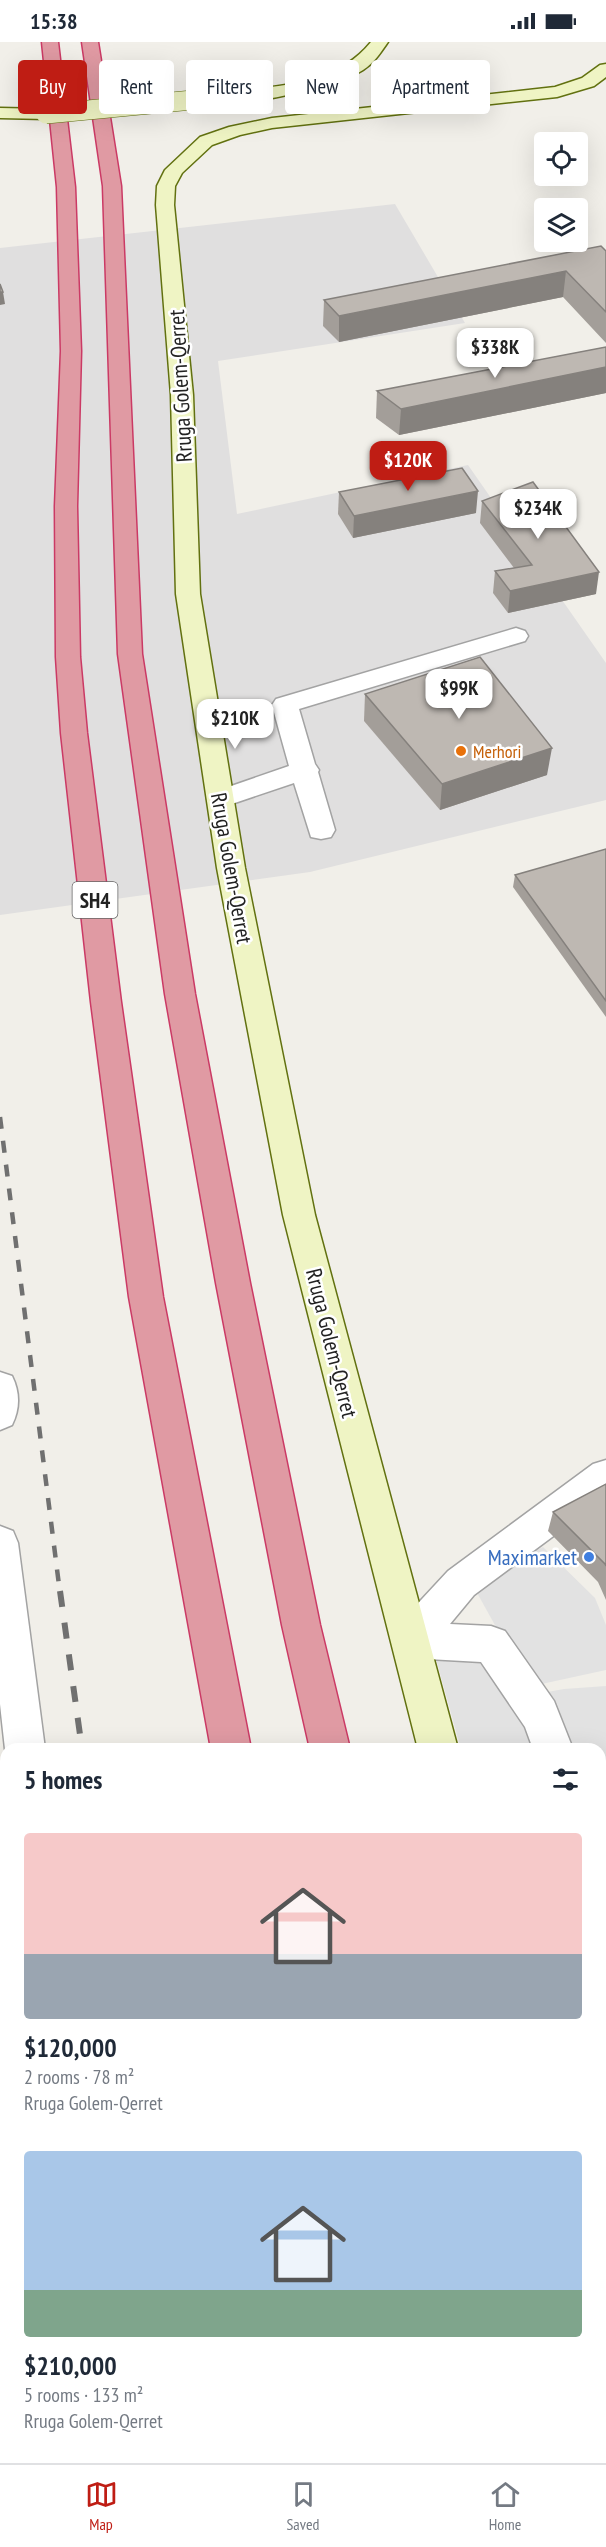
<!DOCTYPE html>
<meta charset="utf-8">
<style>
:root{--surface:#fff;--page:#f2f2f3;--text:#1f2937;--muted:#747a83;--line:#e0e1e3;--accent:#bf1d14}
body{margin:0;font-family:"PT Sans Narrow",sans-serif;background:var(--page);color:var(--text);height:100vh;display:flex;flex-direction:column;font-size:22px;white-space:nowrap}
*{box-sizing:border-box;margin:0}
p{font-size:20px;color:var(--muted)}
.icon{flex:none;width:33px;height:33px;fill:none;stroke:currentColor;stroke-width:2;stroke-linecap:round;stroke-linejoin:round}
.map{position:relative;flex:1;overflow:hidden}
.drawer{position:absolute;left:0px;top:1701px;width:606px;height:720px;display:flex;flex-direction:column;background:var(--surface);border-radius:18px 18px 0 0;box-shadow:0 6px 24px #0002}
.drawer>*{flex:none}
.top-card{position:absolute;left:18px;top:18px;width:570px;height:54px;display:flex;gap:12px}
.controls{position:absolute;left:534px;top:90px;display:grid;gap:12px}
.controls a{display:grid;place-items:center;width:54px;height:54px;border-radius:6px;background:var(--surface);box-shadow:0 6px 24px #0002;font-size:30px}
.price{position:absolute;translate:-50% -51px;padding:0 14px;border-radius:12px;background:#fff;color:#222;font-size:20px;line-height:39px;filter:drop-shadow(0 2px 3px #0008)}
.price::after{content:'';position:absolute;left:50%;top:36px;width:18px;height:14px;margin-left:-9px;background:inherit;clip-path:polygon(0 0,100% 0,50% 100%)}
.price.active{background:var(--accent);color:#fff}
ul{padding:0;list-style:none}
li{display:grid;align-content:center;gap:12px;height:318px;padding:0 24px}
li span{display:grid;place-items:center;height:186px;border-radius:6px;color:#555}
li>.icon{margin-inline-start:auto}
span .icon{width:108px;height:108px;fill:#fffc;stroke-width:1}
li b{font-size:26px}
h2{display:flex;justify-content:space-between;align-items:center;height:72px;padding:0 24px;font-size:26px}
.tag{padding:0 21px;border-radius:6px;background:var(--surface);box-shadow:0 6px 24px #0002;font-size:21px;line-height:54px}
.tag.active{background:var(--accent);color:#fff}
.status{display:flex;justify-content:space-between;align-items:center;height:42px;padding:0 30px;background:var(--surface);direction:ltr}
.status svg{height:16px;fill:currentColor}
.dock{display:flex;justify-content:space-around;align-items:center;height:84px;border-top:2px solid var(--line);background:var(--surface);font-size:16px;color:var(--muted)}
.dock a{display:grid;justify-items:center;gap:3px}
.dock .active{color:var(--accent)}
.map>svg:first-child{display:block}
.residential{fill:#e0dfdf}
.parking{fill:#e2e2e2}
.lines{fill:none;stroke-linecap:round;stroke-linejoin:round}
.lane-casing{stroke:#a3a3a3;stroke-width:3}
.street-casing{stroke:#a3a3a3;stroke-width:3}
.secondary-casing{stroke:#627110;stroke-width:3}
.highway-casing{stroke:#cb3a65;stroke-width:3}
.lane{fill:#fff;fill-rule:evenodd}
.street{fill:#fff;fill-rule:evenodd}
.secondary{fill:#eff4c4;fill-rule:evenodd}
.highway{fill:#e09aa3;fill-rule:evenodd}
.rail-far1{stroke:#707070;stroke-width:4.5;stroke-dasharray:12 12;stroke-linecap:butt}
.rail{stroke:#707070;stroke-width:6;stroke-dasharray:16 16;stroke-linecap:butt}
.secondary-bridge-casing{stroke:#627110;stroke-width:20;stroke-linecap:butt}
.secondary-bridge{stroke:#eff4c4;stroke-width:19}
.wall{fill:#a39e99}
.shaded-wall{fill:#85817d}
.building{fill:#beb8b2;stroke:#85817d;stroke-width:1.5}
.food-dot{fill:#e8710a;stroke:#fff;stroke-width:2}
.shop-dot{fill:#3f7fe0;stroke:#fff;stroke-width:2}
.labels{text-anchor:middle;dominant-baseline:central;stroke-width:5;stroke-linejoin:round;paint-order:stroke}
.far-food-label{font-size:18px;fill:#c56008;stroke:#fff;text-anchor:start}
.shield{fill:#fff;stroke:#646464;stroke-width:1.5}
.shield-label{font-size:21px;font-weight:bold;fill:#222}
.street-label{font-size:22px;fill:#222;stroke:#fff}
.shop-label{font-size:22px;fill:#366cbe;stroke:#fff;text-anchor:end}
</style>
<div class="status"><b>15:38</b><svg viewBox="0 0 49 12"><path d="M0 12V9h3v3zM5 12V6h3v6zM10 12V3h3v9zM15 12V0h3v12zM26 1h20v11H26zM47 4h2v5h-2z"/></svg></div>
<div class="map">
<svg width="606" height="2421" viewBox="0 0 606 2421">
<rect width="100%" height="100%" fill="#f1efe9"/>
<polygon class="residential" points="395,162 465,281 218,319 237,472 468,423 606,621 606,758 310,830 0,873 0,206"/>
<g class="parking">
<polygon points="543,1505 595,1556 606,1583 606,1628 537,1643 506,1603 471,1540"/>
<polygon points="426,1581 491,1620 539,1707 461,1707"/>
<polygon points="606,1644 606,1819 600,1803 600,1707 563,1707 542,1651 564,1647"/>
</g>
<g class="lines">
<defs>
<g id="lane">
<polygon points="516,586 525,589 528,594 525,599 299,667 315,722 319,728 318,730 335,788 331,795 321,797 311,795 294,741 220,766 211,763 207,757 211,751 289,724 272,663 276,657"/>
<polygon points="606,1418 606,1455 474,1553 450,1582 491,1584 505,1589 554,1659 573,1707 533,1707 525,1685 481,1620 410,1616 396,1611 391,1598 396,1585 448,1529 593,1422"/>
<polygon points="600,1833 606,1836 606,1983 600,1986"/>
<polygon points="606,2042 606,2089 600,2091 600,2044"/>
</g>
<g id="street">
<path d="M 0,1330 L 12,1334 C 20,1350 20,1367 12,1383 L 0,1388 Z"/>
<polygon points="0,1484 13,1489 18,1501 45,1707 6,1707 6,1709 5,1707 0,1662"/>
<polygon points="6,1822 6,1867 0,1870 0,1825"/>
</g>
<g id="secondary">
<path d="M 371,0 L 388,0 C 381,10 374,21 363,28 C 338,44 246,66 218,59 L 215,55 L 218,51 L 224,50 C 276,44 336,44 371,0 Z"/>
<polygon points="606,22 606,35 594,44 557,55 272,86 240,93 212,103 182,131 175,144 174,163 193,353 200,552 245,826 315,1173 458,1707 418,1707 283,1173 217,826 176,552 171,353 156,163 157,144 165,128 200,95 229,85 272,76 555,45 582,36 600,23"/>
<polygon points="0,66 46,67 52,68 55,72 52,76 46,77 0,76"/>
<polygon points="600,2330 606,2332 606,2403 600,2401"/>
</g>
<g id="highway">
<polygon points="42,0 58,0 75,145 81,309 77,464 80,615 87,691 121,960 163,1255 251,1707 211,1707 129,1255 91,960 61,691 56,615 55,464 61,309 57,145"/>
<polygon points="82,0 98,0 121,144 142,612 195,952 250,1241 320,1583 350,1707 310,1707 282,1583 216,1241 165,952 118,612 103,144"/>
<polygon points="345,2415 395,2415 397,2421 347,2421"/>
<polygon points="470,2415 520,2415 521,2421 471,2421"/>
</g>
</defs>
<use href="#lane" class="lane-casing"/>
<use href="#street" class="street-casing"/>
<use href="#secondary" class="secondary-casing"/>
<use href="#highway" class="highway-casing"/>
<use href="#lane" class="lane"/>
<use href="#street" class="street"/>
<use href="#secondary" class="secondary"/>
<use href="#highway" class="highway"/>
<polyline class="rail-far1" points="0,1075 60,1551"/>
<g class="rail">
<polyline points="60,1549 82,1707"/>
<polyline points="192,2415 193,2421"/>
</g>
<defs>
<polyline id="secondary-bridge" points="46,72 224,55"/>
</defs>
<use href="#secondary-bridge" class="secondary-bridge-casing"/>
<use href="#secondary-bridge" class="secondary-bridge"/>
</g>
<g class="wall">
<polygon points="606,209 606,301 563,255 339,300 323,284 324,258"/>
<polygon points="606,305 606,351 399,393 376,376 377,349"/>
<polygon points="339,450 476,471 353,496 338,472"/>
<polygon points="482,459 596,552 508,571 493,551 495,529 514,526 480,481"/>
<polygon points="365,652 547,733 440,768 364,679"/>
<polygon points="606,807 606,975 513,845 515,833"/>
<polygon points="606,1442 606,1558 598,1540 548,1489 553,1470"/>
</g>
<g class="shaded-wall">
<polygon points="566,229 563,255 339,300 339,274"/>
<polygon points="0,250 3,250 5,262 0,263"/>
<polygon points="606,325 606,351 399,393 401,367"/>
<polygon points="478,449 476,471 353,496 354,474"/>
<polygon points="599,530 596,552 508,571 510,549"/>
<polygon points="552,706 547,733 440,768 442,742"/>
</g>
<g class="building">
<polygon points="601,204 606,209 606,270 566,229 339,274 324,258"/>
<polygon points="0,242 3,250 0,250"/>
<polygon points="606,305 606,325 401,367 377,349"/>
<polygon points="462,426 478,449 354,474 339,450"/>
<polygon points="533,440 599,530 510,549 495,529 532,523 482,459"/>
<polygon points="480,615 552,706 442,742 365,652"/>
<polygon points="606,807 606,959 515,833"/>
<polygon points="606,1442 606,1524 605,1522 553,1470"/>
</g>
<circle class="food-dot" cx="461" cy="709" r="6"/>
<circle class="shop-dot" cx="589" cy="1515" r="6"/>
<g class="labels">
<g class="far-food-label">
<text x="473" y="709">Merhori</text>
</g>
<rect class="shield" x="72.5" y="840" width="45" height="36" rx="4.5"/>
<g class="shield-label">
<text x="95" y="858">SH4</text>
</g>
<g class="street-label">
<text transform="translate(180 344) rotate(-93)">Rruga Golem-Qerret</text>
<text transform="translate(232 826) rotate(80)">Rruga Golem-Qerret</text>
<text transform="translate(332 1301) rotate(76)">Rruga Golem-Qerret</text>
</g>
<g class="shop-label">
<text x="577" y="1515">Maximarket</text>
</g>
</g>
</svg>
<div class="controls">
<a><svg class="icon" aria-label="locate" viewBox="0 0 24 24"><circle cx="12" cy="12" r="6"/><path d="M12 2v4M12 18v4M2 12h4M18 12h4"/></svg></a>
<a><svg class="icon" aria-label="layers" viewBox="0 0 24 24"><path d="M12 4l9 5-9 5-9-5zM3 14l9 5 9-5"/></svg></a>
</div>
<b class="price" style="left:495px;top:337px">$338K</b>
<b class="price active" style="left:408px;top:450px">$120K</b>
<b class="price" style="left:538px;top:498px">$234K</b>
<b class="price" style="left:459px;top:678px">$99K</b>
<b class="price" style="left:235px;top:708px">$210K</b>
<div class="top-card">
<a class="tag active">Buy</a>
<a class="tag">Rent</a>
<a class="tag">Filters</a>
<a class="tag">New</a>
<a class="tag">Apartment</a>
</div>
<section class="drawer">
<h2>5 homes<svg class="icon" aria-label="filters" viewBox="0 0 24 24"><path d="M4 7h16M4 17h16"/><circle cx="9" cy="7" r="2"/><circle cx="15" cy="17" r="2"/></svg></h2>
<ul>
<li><span style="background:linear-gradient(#f6c9c9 65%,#9aa5b1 0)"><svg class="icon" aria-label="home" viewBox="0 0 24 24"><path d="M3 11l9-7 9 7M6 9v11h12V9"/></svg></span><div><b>$120,000</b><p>2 rooms · 78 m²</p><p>Rruga Golem-Qerret</p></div></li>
<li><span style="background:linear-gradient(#a9c7e8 75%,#7fa58c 0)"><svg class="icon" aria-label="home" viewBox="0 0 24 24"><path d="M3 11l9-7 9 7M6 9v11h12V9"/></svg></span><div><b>$210,000</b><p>5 rooms · 133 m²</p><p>Rruga Golem-Qerret</p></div></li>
</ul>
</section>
</div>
<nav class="dock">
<a class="active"><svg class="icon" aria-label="map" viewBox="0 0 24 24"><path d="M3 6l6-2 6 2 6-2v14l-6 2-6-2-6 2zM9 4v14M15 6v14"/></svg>Map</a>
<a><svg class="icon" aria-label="saved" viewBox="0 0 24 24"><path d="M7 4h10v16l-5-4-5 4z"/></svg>Saved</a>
<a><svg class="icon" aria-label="home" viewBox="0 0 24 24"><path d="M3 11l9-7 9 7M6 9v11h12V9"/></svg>Home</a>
</nav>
